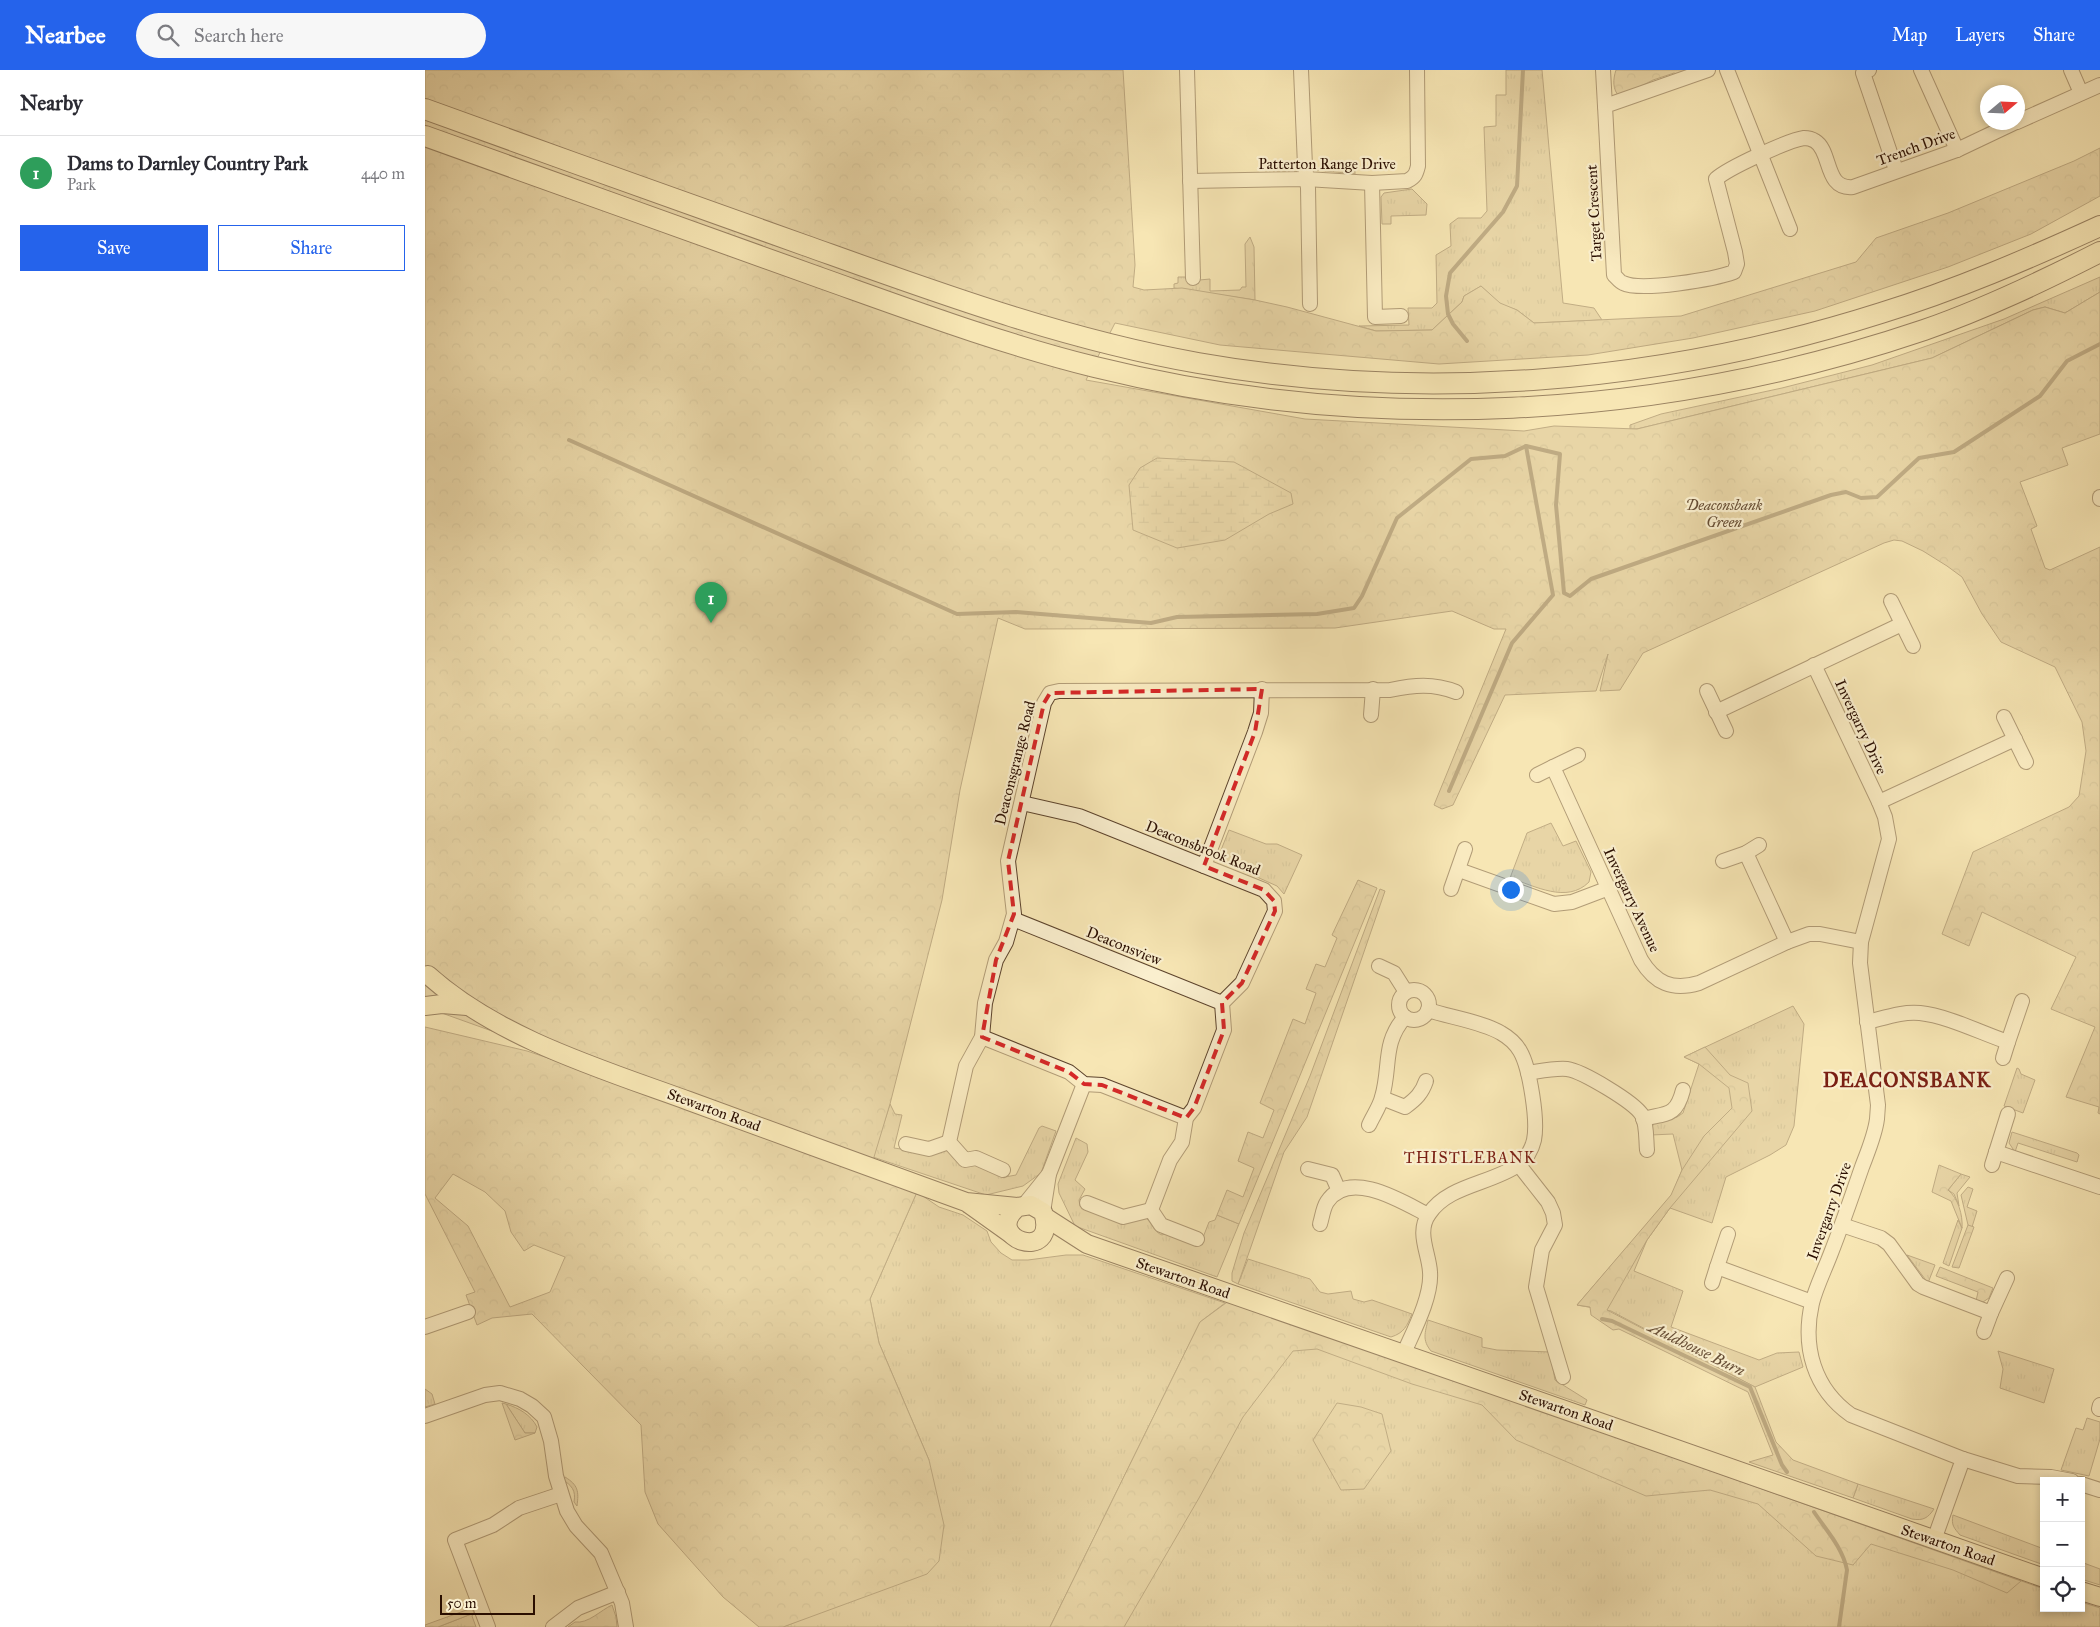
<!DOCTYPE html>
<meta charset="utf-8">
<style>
body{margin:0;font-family:"IM FELL Great Primer",serif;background:#f7f7f7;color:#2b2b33}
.controls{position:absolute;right:15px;bottom:15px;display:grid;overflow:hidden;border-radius:0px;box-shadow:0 2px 8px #0003}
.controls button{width:45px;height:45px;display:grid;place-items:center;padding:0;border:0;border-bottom:1px solid #e1e1e2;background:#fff;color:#2b2b33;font:25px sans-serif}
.compass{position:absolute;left:1555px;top:15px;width:45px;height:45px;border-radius:50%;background:#fff;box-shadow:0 2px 8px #0003;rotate:71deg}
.scale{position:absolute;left:15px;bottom:12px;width:95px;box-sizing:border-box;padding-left:5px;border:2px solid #2a0e00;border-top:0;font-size:14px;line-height:18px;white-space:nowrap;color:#2a0e00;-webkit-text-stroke:4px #faefce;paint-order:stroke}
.you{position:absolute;left:1085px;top:819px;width:18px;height:18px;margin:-12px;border:4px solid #fff;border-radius:50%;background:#1a73e8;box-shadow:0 0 0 8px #1a73e833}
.badge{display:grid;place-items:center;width:32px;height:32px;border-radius:50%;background:#2563eb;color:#fff;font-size:16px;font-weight:700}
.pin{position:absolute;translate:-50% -41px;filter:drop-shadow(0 1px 2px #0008)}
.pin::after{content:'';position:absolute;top:26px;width:18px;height:15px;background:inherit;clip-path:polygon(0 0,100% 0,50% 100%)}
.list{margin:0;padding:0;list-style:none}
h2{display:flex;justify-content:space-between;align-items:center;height:65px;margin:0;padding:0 20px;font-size:21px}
h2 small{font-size:16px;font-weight:400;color:#7c7c81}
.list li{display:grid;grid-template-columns:32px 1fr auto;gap:15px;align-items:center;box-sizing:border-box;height:75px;padding:0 20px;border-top:1px solid #e1e1e2}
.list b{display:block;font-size:19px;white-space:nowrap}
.list p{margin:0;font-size:16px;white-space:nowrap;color:#7c7c81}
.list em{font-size:16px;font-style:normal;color:#7c7c81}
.actions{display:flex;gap:10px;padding:15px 20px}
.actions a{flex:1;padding:11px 0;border:1px solid #2563eb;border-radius:0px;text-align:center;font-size:18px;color:#2563eb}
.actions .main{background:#2563eb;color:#fff}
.icon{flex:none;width:28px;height:28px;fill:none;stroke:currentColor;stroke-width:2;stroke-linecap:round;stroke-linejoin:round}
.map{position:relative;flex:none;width:1675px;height:1557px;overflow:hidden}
header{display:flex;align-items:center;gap:30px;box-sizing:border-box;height:70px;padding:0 25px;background:#2563eb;color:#fff}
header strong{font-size:24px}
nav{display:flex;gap:28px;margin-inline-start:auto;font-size:18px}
.search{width:350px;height:45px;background:#f7f7f7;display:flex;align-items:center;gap:12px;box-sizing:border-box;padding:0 18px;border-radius:28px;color:#7c7c81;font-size:19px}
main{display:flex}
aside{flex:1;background:#fff}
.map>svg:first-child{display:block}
.grass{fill:url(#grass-tufts);stroke:#7f684a}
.forest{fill:url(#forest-crowns);stroke:#7f684a;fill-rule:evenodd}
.wetland{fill:url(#wetland-marsh);stroke:#7f684a}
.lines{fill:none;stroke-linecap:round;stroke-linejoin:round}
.stream{stroke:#7b6447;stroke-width:4}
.minor-casing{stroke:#5d442d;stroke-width:16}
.major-casing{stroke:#2a0e00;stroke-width:20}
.highway-casing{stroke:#2a0e00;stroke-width:22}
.minor{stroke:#faefce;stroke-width:14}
.major{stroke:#f7e6b4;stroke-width:18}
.highway{stroke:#f7e6b4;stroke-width:20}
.marked{fill:none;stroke:#d62828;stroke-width:4;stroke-dasharray:10 6;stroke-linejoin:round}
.labels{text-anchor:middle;stroke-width:4.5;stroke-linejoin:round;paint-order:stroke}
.street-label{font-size:15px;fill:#2a0e00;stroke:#faefce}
.park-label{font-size:15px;font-style:italic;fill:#664d34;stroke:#faefce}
.neighbourhood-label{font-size:16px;letter-spacing:1px;fill:#7a1f14;stroke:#faefce}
.water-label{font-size:16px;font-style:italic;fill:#674e36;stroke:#faefce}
.district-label{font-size:20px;font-weight:bold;letter-spacing:1px;fill:#7a1f14;stroke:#faefce}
</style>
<header>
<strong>Nearbee</strong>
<div class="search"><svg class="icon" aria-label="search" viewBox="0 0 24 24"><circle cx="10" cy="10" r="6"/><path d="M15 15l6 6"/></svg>Search here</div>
<nav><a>Map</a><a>Layers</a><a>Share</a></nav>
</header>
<main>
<aside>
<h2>Nearby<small></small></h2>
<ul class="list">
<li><span class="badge" style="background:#2e9e5b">1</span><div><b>Dams to Darnley Country Park</b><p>Park</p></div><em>440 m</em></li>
</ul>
<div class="actions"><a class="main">Save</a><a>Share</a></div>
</aside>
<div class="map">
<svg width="1675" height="1557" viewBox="0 0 1675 1557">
<defs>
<pattern id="grass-tufts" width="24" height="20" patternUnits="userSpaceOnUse" patternTransform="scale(1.25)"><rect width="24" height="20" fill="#d4c195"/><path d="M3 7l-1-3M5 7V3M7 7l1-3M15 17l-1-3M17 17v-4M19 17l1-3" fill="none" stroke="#b6a57f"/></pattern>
<pattern id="forest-crowns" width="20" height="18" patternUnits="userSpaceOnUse" patternTransform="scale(1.25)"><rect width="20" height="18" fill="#d4c195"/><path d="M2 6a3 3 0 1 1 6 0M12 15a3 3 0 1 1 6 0" fill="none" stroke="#b6a57f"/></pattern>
<pattern id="wetland-marsh" width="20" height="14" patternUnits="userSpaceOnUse" patternTransform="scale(1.25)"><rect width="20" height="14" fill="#d4c195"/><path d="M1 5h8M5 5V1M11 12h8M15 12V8" fill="none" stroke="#b6a57f"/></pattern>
</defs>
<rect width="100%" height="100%" fill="#f7e6b4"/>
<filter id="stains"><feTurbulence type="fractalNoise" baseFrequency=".004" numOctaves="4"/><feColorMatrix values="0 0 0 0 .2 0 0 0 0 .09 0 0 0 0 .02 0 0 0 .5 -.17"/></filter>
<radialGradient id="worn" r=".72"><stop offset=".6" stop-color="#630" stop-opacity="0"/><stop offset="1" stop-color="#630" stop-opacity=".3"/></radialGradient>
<!-- grass -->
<g class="grass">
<path d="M1081,0H1117L1138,233L1169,238L1177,250L1109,253L1092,240L1075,234L1056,216L1039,226L1037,232L1007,260L951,261L934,256L984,255L983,238H1007L1012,233L1011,185L1026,176L1025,154L1033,148H1056L1062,141L1059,57L1071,56V25H1081Z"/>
<path d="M987,119L1002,134L1001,145L966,146V154H957L956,127L959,123Z"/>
<path d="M825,167L829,177L830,230L749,218V214L753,213V207H761L764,211L785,209V221L815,220L817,217H821L820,174Z"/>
<path d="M1675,207V222L1640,243L1620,237L1608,240L1507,288L1212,359H1205V355L1236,344L1357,318L1447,295L1579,249Z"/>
<path d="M1126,753L1138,776L1151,771L1166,802L1164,812C1142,834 1110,816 1085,808L1102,763Z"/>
<path d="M804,760L841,774H852L877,785L859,824L852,816L794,790V785Z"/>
<path d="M1368,936L1379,954L1369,1056L1361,1075L1345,1085L1301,1107L1287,1153L1245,1138L1222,1170L1209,1201L1258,1221L1246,1257L1334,1290L1352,1283L1374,1282L1378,1297L1330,1317L1186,1241L1152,1235L1247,1125L1257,1100L1248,1064L1226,1065L1225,1061L1229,1053L1252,1047L1258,1043L1274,994L1259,987Z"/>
<path d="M1592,998L1594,999L1596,1004L1610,1010L1598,1043L1579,1036Z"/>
<path d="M465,1034L470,1044L477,1045L469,1078L503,1083L522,1079L552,1092L580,1107L591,1105L614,1058L617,1056L631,1061L616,1103L598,1116L561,1125L448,1087Z"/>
<path d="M1587,1062L1652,1083L1654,1085L1652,1092L1593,1073L1590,1082L1584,1073Z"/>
<path d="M651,1068L662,1074L663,1082L650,1110L660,1119L654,1130L655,1136L695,1152L721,1148C727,1153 729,1162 737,1165L744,1162L764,1169L767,1175H772L777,1170L784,1152L790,1150L792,1145L814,1154L792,1207L650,1156L634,1123L633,1114Z"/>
<path d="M1536,1104L1545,1107L1532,1123L1534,1136L1529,1124L1523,1120Z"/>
<path d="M1543,1117L1548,1119L1542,1137L1552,1141L1547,1157L1543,1155L1536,1125Z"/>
<path d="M492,1122L514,1137L538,1145L562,1161L566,1172L576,1183L587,1190H603L641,1185H658L800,1233L775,1252L625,1557H358L387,1545L504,1390L454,1273L445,1229Z"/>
<path d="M1533,1150L1537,1158L1524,1196L1518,1193Z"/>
<path d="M1482,1185L1510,1195L1503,1213Z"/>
<path d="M823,1189L885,1209L895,1222L903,1224L926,1221L928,1229L939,1232L947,1230L987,1244C982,1256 979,1263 966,1267L813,1214Z"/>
<path d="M838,1242L1619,1519V1538H1656V1532L1675,1538V1557H654Z"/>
<path d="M1003,1250L1057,1268V1277L1072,1280L1125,1282L1130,1310L1162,1330L1160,1335L1006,1281C997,1270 1000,1263 1003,1250Z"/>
<path d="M1573,1281L1629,1299L1619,1333L1575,1318L1578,1299Z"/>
<path d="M0,1319L7,1324L10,1334L0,1337Z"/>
<path d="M81,1334C94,1338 106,1345 112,1357L110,1363H100Z"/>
<path d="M1662,1348L1675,1352V1369L1664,1406L1636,1400L1651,1358L1658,1360Z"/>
<path d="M140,1407C153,1415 154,1421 152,1436L149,1432C151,1420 147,1416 137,1409Z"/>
<path d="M1433,1414L1509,1439C1503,1448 1498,1451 1487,1449L1428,1428Z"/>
<path d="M1528,1445L1619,1479V1495L1535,1465C1529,1458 1526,1455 1528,1445Z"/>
<path d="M1656,1492L1675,1499V1515L1656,1509Z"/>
<path d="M49,1543L47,1546L51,1557H13Z"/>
</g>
<!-- forest -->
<g class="forest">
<path d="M0,0H698L710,195L708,217L719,220L757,218L830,230L862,237L951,261L1007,260L1037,232L1039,226L1056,216L1075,233L1092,240L1109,253L1256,246L1431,192L1451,168L1523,143L1649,91L1675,78V126L1606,164L1523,197L1390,241L1268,268L1163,285L1014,294L795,275L690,253L661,310L880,349L1099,361L1129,356L1212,359L1507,288L1608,240L1620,237L1640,243L1675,222V364L1637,378L1643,395L1595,412L1612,456L1606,459L1620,498L1625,500L1675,477V1044L1673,1043L1674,1037L1641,1027L1670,957L1626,939L1651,887L1557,842L1544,876L1517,864L1548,782L1644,737L1654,726L1661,681L1657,652L1630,597L1576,572L1557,544L1537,507L1522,496L1498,481L1477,471L1469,470L1459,473L1218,583L1195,620L1175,621L1183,584L1171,621L1080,625L1028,735L1017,739L1009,735L1081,559H1069L1027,541L910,558L600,559L573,548L535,720L517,830L465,1034L446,1097L0,937Z"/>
<path d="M1191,0H1271L1256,6L1249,3L1228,10L1195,27C1187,20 1188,9 1191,0Z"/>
<path d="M930,95V104L891,100L926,99Z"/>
<path d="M933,810L952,818L814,1154L792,1145L802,1120L818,1127L829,1098L813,1091L823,1062L838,1068L849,1040L835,1033L868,949L880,954L891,923L881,919L891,894L900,897L912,868L907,865Z"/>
<path d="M955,819L960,821L882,1047L859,1082L813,1214L807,1211V1203L819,1163L885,1006Z"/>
<path d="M0,957L102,981L204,1015L492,1122L445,1229L454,1273L504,1390L519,1455L514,1491L502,1504L358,1557H334L298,1527L233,1454L220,1422L216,1355L107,1244L67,1248L52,1255L41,1225L50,1222L0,1124ZM28,1104L60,1122L80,1141L86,1162L99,1181L109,1175L140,1187L125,1222L85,1237L43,1156L10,1128Z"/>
<path d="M1280,977L1305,1005L1323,1013L1327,1041L1245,1138L1222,1170L1182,1240L1330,1317L1351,1372L1368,1390L1433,1414L1428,1428L1324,1392L1348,1385L1323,1322L1194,1259L1188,1260L1166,1245L1165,1237L1152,1235L1246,1125L1257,1100L1279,1066L1307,1038L1304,1018L1274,994L1259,987Z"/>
<path d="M1514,1095L1536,1104L1523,1120C1533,1128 1538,1145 1537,1158L1526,1131L1507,1122Z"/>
<path d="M1543,1155L1549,1157L1534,1198L1527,1197Z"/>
<path d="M1515,1197L1568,1218L1564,1228L1558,1232L1551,1231L1553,1222L1511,1206Z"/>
<path d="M805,1230L1596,1511L1582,1523L1528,1500L1446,1474L1428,1495L1391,1486L1333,1434L1285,1420L1221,1426L1091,1370L1057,1335L987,1314L892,1279L868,1281L818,1347L774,1428L699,1557H625L775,1252Z"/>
<path d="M77,1333L81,1334L100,1363H110L90,1370Z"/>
<path d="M912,1333L936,1337L957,1344L966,1381L939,1419L916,1420L888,1370Z"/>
<path d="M187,1535L191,1547L192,1557H143L150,1552C163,1554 176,1540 187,1535Z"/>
<path d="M47,1538L49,1543L13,1557H0V1555Z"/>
</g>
<!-- wetland -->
<path class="wetland" d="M732,388L809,392L866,423L868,434L844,444L800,470L752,478L708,460L704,415L715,398Z"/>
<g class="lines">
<!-- stream -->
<g class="stream">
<path d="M1042,271L1028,254L1023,244L1021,226L1025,203L1078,142L1092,116L1098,0"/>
<path d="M144,370L532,544L591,542L726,553L752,547L892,544L929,538L937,526L972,448L1046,389L1080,386L1101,376L1135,384L1131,435L1139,523L1145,526L1166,509L1406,425L1421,422L1436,428L1452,427L1494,388L1529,382L1615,326L1642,291L1675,274"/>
<path d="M1024,721L1087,573L1128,525L1101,376"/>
<path d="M1177,1249L1187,1251L1325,1317L1357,1395L1362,1402"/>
<path d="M1389,1442C1401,1460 1418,1478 1422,1500L1414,1557"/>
</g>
<!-- minor casing -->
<g class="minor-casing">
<g id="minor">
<path d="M762,0L768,208"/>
<path d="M876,0L880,96L883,118L885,234"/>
<path d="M1178,0L1180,36"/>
<path d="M1283,0L1180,36L1189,205C1192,208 1195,212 1198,213C1216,222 1290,209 1309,202L1312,194L1310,182L1291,109C1303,98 1364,70 1379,68C1382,68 1387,69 1390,71C1407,81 1399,120 1428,117L1532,80L1591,52"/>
<path d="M1302,0L1365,159"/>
<path d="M1444,0L1438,3L1471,100"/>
<path d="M1496,0L1532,80"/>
<path d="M1646,0L1656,23"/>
<path d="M1592,52L1675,15"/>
<path d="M765,111L881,109L947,113L982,111C990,107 991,104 993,96L992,0"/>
<path d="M947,113L950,247L976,246"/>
<path d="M1675,427V429"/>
<path d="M1466,531L1488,576"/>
<path d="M1389,595L1454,732L1460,747L1464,769L1436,872L1435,893L1453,1035L1452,1049C1450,1065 1443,1081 1437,1097C1427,1126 1417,1155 1406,1183C1400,1199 1391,1217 1387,1233C1377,1277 1389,1319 1426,1345L1538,1389L1509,1470"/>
<path d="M1282,621L1301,661"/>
<path d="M1291,642L1477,554"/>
<path d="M946,645L948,619"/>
<path d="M1579,647L1601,692"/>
<path d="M1153,685L1128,697L1216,890C1230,913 1247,921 1274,913L1362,872L1384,864H1395L1436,872"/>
<path d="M1112,705L1128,697"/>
<path d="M1454,732L1590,669"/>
<path d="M597,733L654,746L839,820L849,831L850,841L817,913L797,933L799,960L769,1038L761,1048L757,1072L745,1090L726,1140L736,1155L772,1169"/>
<path d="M1321,783L1362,872"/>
<path d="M1298,791L1321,783L1334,775"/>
<path d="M779,796L830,662L836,643L837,619"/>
<path d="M1034,800L1129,834L1147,832L1184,818"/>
<path d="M1026,819L1040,779"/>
<path d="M588,849L797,933"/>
<path d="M954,896L969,903L981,922"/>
<circle cx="989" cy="935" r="15"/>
<path d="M1442,952C1459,948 1478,941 1495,943C1523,946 1556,963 1583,972L1597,931"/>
<path d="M557,967L644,1002L659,1014L677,1015L761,1048"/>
<path d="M1578,988L1583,972"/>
<path d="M1103,1003C1116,1001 1129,998 1142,999C1157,1001 1209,1032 1217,1045C1222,1054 1221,1070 1222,1080"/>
<path d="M957,1028L980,1037C991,1029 997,1023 1001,1011"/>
<path d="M1218,1049C1242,1043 1251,1047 1258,1020"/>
<path d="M944,1055C948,1046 955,1036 957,1027C966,997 957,973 980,947"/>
<path d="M481,1074L504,1079L524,1072"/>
<path d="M1571,1082L1675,1117"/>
<path d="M1094,1095L1123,1132L1128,1143L1130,1155L1117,1180L1111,1217L1138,1307"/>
<path d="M1567,1095L1583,1044"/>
<path d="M883,1099L907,1105L914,1121"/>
<path d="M578,1100L551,1088L540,1090L524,1072L541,996L557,967L560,933L571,890L581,872L589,844L583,791L619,633L625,623L634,621L965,620C989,615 1008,613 1031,622"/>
<path d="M662,1133L698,1147L726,1140"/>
<path d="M599,1135L624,1104"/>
<path d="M618,1142L624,1104L659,1014"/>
<path d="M895,1154C897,1148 898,1138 902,1132C924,1098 978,1132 1003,1145"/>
<path d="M1417,1155L1456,1168L1464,1174L1493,1214L1498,1217L1566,1243L1582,1208"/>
<path d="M1303,1164L1292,1197L1387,1232"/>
<path d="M1287,1213L1292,1197"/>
<path d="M0,1257L43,1242"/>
<path d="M1559,1262L1566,1243"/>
<path d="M978,1285C988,1262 1007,1227 1005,1202C1004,1183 991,1162 1004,1144C1023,1115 1066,1114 1093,1095C1101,1090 1107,1079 1109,1070C1113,1051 1105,998 1095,981C1091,974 1083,967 1076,963C1058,952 1024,947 1003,940"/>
<path d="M1674,1339L1675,1335"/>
<path d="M0,1346L60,1325L75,1323L95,1329L107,1336L119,1347L126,1371L131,1406L142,1441L151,1456L176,1483L197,1533L201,1557"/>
<path d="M1538,1389L1593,1406L1626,1407L1647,1411"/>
<path d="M1656,1414L1675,1420"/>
<path d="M63,1557L30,1470L68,1455L94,1438L136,1424"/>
<path d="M128,1557L153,1538L193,1522"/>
</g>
</g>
<!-- major casing -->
<g class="major-casing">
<g id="major">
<path d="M3,905C73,968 176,999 264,1031C356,1065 449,1098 541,1132L593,1137L606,1135L618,1142C634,1195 555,1168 593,1137"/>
<path d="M0,936L17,934L42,936"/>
<path d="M544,1134L586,1164"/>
<path d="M620,1147L662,1174L1183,1355L1619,1508"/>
<path d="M1656,1521L1675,1527"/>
</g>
</g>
<!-- highway casing -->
<g class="highway-casing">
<g id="highway">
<path d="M0,39C126,85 253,130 379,175C508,221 637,269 773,293C1000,333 1236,313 1456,243C1531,220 1603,189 1675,156"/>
<path d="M0,66C132,113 264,161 396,208C486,240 577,274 670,297C944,365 1233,350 1499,260C1560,239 1618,211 1675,182"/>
</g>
</g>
<!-- minor -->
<use href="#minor" class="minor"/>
<!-- major -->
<use href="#major" class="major"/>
<!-- highway -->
<use href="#highway" class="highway"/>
</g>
<!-- marked area -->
<path d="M0 0H1675V1557H0ZM837,619L830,662L779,796L839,820L849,831L850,841L817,913L797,933L799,960L769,1038L761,1048L677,1015L659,1014L644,1002L557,967L571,890L589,844L583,791L619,633L625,623Z" fill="#f7e6b4" fill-opacity=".55" fill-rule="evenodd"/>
<path class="marked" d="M837,619L830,662L779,796L839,820L849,831L850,841L817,913L797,933L799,960L769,1038L761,1048L677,1015L659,1014L644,1002L557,967L571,890L589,844L583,791L619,633L625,623Z"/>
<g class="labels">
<!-- street labels -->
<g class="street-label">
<text transform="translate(1491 77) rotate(-20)" y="5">Trench Drive</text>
<text x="902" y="99">Patterton Range Drive</text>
<text transform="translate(1169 143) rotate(-93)" y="5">Target Crescent</text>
<text transform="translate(1436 657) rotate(65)" y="5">Invergarry Drive</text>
<text transform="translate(590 693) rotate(-76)" y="5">Deaconsgrange Road</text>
<text transform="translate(778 778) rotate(22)" y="5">Deaconsbrook Road</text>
<text transform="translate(1207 830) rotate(65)" y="5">Invergarry Avenue</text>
<text transform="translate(699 876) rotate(22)" y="5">Deaconsview</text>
<text transform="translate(289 1040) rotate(20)" y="5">Stewarton Road</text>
<text transform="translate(1404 1141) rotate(-70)" y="5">Invergarry Drive</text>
<text transform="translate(758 1208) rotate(19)" y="5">Stewarton Road</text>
<text transform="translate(1141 1340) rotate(19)" y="5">Stewarton Road</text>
<text transform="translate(1523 1475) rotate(19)" y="5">Stewarton Road</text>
</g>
<!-- park labels -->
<g class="park-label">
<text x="1299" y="440">Deaconsbank<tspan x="1299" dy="17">Green</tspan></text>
</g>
<!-- neighbourhood labels -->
<g class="neighbourhood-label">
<text x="1045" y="1093">THISTLEBANK</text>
</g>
<!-- water labels -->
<g class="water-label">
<text transform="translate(1272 1278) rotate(26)" y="6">Auldhouse Burn</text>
</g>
<!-- district labels -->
<g class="district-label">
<text x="1482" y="1017">DEACONSBANK</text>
</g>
</g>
<rect width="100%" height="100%" filter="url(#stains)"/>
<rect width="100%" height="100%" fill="url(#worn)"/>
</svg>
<div class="controls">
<button>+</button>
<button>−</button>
<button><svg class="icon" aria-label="locate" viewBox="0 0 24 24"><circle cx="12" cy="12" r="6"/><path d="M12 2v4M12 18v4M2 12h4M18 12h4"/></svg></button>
</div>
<svg class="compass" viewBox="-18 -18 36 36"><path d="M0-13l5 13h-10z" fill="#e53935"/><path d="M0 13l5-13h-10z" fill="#7c7c81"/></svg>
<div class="scale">50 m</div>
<div class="you"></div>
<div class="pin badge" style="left:286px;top:553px;background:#2e9e5b">1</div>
</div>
</main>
